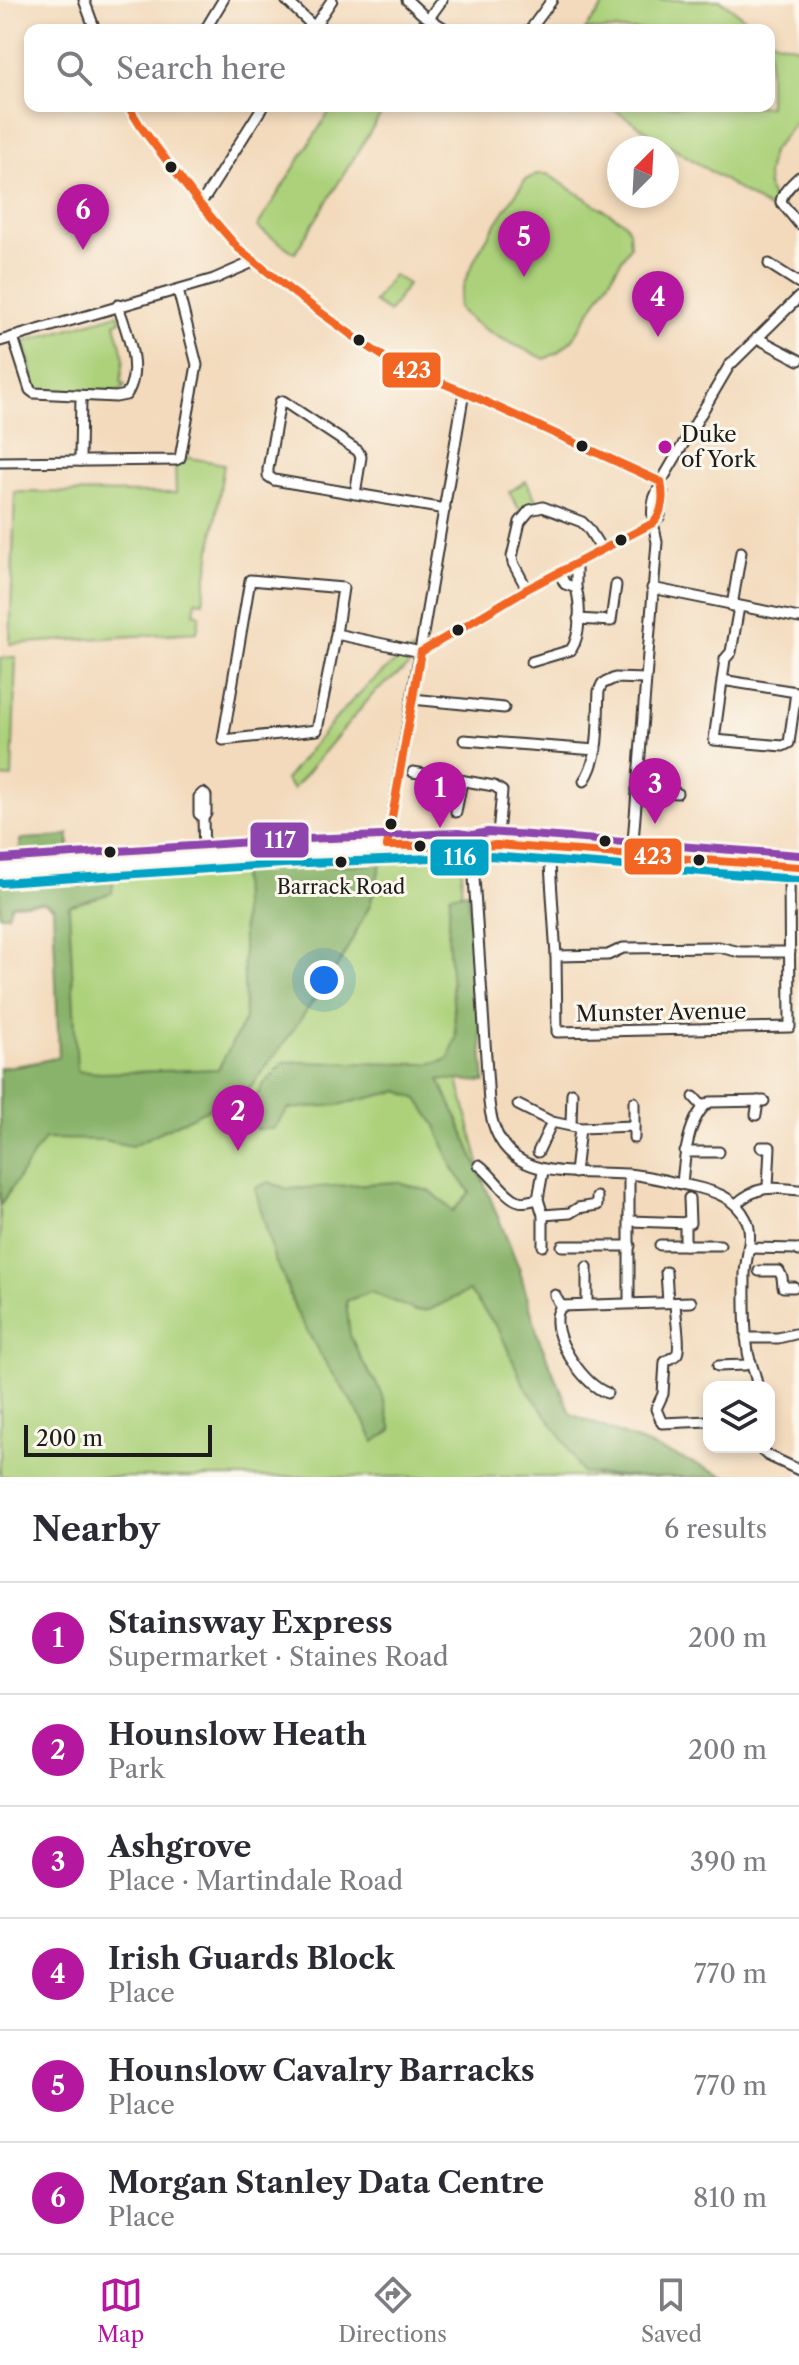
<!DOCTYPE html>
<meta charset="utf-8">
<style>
body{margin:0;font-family:"Libre Caslon Text",serif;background:#f7f7f7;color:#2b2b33}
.controls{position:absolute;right:24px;bottom:24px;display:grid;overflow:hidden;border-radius:16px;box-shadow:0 4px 12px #0003}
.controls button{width:72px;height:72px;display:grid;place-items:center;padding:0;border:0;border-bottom:2px solid #e1e1e2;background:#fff;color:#2b2b33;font:40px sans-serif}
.compass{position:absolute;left:607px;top:136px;width:72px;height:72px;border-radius:50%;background:#fff;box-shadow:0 4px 12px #0003;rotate:24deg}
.scale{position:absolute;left:24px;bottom:20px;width:188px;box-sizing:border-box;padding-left:8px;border:4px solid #1c1c1c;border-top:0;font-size:22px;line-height:28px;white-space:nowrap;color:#1c1c1c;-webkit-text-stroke:6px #fbf7ec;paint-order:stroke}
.you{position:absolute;left:324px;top:980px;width:28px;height:28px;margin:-20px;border:6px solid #fff;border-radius:50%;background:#1a73e8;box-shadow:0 0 0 12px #1a73e833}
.badge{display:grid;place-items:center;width:52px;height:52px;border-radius:50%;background:#b5179e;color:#fff;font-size:26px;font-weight:700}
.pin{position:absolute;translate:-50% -66px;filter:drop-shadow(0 2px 4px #0008)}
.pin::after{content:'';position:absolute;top:42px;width:28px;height:24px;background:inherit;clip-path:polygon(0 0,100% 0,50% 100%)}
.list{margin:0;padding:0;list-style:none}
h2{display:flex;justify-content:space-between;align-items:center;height:104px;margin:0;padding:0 32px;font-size:34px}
h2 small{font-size:26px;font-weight:400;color:#7c7c81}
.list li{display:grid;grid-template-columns:52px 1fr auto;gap:24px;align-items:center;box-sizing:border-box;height:112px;padding:0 32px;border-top:2px solid #e1e1e2}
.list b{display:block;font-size:30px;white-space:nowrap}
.list p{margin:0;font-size:26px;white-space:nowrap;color:#7c7c81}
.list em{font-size:26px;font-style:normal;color:#7c7c81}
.icon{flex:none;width:44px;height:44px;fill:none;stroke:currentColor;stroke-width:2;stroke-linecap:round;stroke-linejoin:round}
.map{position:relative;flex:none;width:799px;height:1477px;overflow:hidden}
.search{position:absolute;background:#fff;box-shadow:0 4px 12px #0003;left:24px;right:24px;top:24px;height:88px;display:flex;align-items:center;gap:20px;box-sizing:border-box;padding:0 28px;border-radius:16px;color:#7c7c81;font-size:30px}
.sheet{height:776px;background:#fff}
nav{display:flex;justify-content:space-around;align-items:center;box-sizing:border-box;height:112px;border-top:2px solid #e1e1e2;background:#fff;font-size:22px;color:#7c7c81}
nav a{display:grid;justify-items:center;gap:4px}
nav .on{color:#b5179e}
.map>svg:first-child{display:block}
.green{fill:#acd17a;stroke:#64764b;stroke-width:2}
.forest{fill:#89b36a;stroke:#526843;stroke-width:2}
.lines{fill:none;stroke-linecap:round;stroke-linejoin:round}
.minor-casing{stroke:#3c3834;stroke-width:13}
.major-casing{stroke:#3c3834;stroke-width:16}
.minor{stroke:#fff;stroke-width:9}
.major{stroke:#fff;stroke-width:12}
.bus-1-casing{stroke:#fbf7ec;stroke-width:14}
.bus-2-casing{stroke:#fbf7ec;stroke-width:14}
.bus-3-casing{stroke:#fbf7ec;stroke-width:14}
.bus-1{stroke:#f26522;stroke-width:8}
.bus-2{stroke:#01a2c5;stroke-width:8}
.bus-3{stroke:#8e44ad;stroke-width:8}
.bus-dot{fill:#1c1c1c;stroke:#fbf7ec;stroke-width:3}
.poi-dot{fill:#b5179e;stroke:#fbf7ec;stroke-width:3}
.labels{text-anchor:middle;stroke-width:6;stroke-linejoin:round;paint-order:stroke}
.bus-label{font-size:20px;fill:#1c1c1c;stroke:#fbf7ec}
.poi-label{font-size:22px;fill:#1c1c1c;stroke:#fbf7ec;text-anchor:start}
.street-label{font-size:22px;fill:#1c1c1c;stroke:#fbf7ec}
.line-badge{stroke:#fbf7ec;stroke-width:3}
.badge-label{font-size:22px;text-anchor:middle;font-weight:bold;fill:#fff}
</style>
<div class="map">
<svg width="799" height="1477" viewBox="0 0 799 1477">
<rect width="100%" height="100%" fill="#fbf7ec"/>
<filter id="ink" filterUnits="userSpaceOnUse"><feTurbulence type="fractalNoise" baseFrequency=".0125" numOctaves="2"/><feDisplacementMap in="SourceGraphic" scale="16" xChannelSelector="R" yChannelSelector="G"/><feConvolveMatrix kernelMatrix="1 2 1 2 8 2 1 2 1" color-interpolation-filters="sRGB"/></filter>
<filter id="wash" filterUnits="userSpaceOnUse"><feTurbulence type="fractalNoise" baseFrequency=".006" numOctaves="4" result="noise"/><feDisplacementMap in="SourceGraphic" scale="32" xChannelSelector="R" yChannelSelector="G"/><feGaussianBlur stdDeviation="1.8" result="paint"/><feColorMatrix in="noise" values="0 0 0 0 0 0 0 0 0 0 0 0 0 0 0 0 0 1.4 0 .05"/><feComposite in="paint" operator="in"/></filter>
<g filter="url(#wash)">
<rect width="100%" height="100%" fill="#f3dabc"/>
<!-- green -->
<g class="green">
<path d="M608,0H720L761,30H585Z"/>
<path d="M769,37L776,42L799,47V118L772,151L767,175L768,188L771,196L776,202L774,212L608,106H769Z"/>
<path d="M333,106H386L295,253L257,227Z"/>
<path d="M537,174H547L625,223L629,230L630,246L573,339L560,351L545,359C516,345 480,332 458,308C464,263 501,218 525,180Z"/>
<path d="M393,275L408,284L389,312L374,302Z"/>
<path d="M118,314L121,320L115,323L124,358L121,382L125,384L121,391L38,390L35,387L26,348L20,349V343Z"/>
<path d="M184,457L224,464L203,602L196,601L194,613L200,615L197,632L10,644L15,492L176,493L175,464Z"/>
<path d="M526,481L538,504L528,506L521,512L509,492Z"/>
<path d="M416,648V660L373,694L293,789L285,780C325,731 361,682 416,648Z"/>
<path d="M16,657L12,778L0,777V658Z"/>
<path d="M462,852L457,1076L495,1226L539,1350L569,1417L710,1477H0V1068C26,1065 51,1057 76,1059L67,873L241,862Z"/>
</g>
<!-- forest -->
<g class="forest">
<path d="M69,834V854L20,858V840L23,839L58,837Z"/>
<path d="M381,864L370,905L341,961L287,1039L249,1089L132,1146L103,1140L44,1139L0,1206V1068L22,1066L59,1057L53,907L43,902L12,904L8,915H0V879L114,869L112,893L69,906L77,1071L101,1073L218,1069L245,1019L241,868Z"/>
<path d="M468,892L485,1082L439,1079L456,1115L519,1268L539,1339L571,1414L728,1477H636L582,1473L559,1433L524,1385L499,1330L469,1291L429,1310L416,1311L371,1292L346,1301L350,1335L361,1359L382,1393L392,1430L374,1442L365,1422L320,1354L296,1311L282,1273L275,1261L255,1188L269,1182L287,1189L397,1182L432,1192L453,1211L470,1192L454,1170L436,1126L418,1099L399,1091L338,1105L289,1109L273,1129H255V1099L262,1086L284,1062L421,1064L441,1062L449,1058L456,1037L448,938L450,895Z"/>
</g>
</g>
<g filter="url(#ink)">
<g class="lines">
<!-- minor casing -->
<g class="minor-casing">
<g id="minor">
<path d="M84,0L95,30"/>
<path d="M286,0L314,27"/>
<path d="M407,0L422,14L447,30"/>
<path d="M429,18L442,0"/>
<path d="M205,30L223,0"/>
<path d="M312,30L332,0"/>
<path d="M530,30L552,0"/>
<path d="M128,106L141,127L199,203L238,248L294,293L364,344L392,362L464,392L661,482"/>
<path d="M799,177C792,184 782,192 781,202L799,224"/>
<path d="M199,203L206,196L263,106"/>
<path d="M769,264L799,283"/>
<path d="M13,337L30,390L34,393L116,397L126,395C144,369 126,332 118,305"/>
<path d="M757,338L799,360"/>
<path d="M0,341L214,279L253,262"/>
<path d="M80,461L81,396"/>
<path d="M0,462L176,460L180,458L197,365L178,290"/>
<path d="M355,494L361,457L358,451L283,401L280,402L268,469V476L274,480C331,490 388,499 445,509"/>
<path d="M576,588V563"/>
<path d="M652,588L799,618"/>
<path d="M527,589L513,563L512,557L520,522L530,510L543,507L582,522L588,528L602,550"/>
<path d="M732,606L741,552"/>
<path d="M578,619L611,621L616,585"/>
<path d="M336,634L343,588L250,580L223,740L317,730L336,634L421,652"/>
<path d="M421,652L527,589L653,523L660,516L663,492L661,482L729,366L799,297"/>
<path d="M531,662L571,650C581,635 581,605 576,588L565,584L559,572"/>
<path d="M722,680L796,692L789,743L783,746L714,740L725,659L731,652L739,607"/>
<path d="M412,699L504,708"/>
<path d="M464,740L596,750"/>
<path d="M413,772L494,786L502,791L497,845"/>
<path d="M584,781C601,756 597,721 599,691L602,684L615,678L645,679"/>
<path d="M637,789L677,793"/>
<path d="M203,793L206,796V814L203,817L199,814V797Z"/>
<path d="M456,812L462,781"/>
<path d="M203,817L204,857"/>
<path d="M387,846L464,392"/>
<path d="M472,847L489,1102C497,1184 565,1170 626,1174C647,1175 670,1182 691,1186C714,1191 735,1197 746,1219C754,1234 746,1257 745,1273C745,1299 744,1326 748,1352C750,1365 757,1374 757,1387"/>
<path d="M549,849L556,956L557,1032L790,1027L789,866"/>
<path d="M632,854L657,542C653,524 648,503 660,487"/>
<path d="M556,956L608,955L623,948L719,947L740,952H790"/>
<path d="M694,1097L703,1107"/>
<path d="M634,1102V1138"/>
<path d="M518,1105L552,1122L580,1128L575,1173"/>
<path d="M756,1115L758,1101"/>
<path d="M571,1124L572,1093"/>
<path d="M580,1128L634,1126"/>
<path d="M761,1147H770L768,1187"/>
<path d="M538,1152L552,1122"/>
<path d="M685,1152H719"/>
<path d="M479,1165C491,1173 506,1198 519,1201C524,1203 532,1200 538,1199"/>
<path d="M682,1184C684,1160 688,1115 710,1102L764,1101"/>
<path d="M736,1204C757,1185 772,1187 799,1190"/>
<path d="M543,1215L570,1213L578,1208L597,1205V1197"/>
<path d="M630,1221L690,1223L689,1198"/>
<path d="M660,1245H720"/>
<path d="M685,1245V1222"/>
<path d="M543,1246V1215L538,1199L543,1171"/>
<path d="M562,1246H630"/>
<path d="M748,1248L796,1249L799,1251"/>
<path d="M587,1267V1304"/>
<path d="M759,1271H779L782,1277L783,1287H794"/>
<path d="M666,1272L668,1302"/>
<path d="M555,1295L561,1306L691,1302"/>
<path d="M629,1302V1174"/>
<path d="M675,1303C675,1312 681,1348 677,1354C674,1357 669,1359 665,1362L663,1394L656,1409L662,1423L709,1421"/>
<path d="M561,1306C560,1308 557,1315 557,1317C555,1343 584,1384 607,1393"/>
<path d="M746,1338H778L799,1333"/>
<path d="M718,1366L745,1365L751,1362"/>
<path d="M758,1447L767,1455L799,1470"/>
</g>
</g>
<!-- major casing -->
<g class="major-casing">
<path id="major" d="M0,871L281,852L458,845L472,847L489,844L721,860L799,867"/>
</g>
<!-- minor -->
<use href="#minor" class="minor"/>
<!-- major -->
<use href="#major" class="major"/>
<!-- bus-1 casing -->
<g class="bus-1-casing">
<g id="bus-1">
<path d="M128,106L141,127L199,203L238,248L294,293L364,344L392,362L464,392L661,482"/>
<path d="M421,652L527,589L653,523C663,513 664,496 661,482"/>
<path d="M387,846C424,845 461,848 497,845L799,867"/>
<path d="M387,846L421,652"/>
</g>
</g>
<!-- bus-2 casing -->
<g class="bus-2-casing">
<path id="bus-2" d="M1,883L282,864L457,857L473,859L490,856L798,879"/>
</g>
<!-- bus-3 casing -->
<g class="bus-3-casing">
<path id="bus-3" d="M0,859L280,840L458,833L472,835L488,832L799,855"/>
</g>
<!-- bus-1 -->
<use href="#bus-1" class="bus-1"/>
<!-- bus-2 -->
<use href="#bus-2" class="bus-2"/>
<!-- bus-3 -->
<use href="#bus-3" class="bus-3"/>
</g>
</g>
<!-- markers -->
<g class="bus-dot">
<circle cx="171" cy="167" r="7"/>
<circle cx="359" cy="340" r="7"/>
<circle cx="582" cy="446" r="7"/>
<circle cx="621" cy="540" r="7"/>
<circle cx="458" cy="630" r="7"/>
<circle cx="391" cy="824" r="7"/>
<circle cx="605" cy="841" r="7"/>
<circle cx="420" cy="846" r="7"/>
<circle cx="110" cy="852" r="7"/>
<circle cx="699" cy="860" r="7"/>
<circle cx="341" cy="862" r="7"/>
</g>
<circle class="poi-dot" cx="665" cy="447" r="8"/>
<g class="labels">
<!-- bus labels -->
<g class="bus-label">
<text x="341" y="894">Barrack Road</text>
</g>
<!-- poi labels -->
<g class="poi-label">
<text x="681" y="442">Duke<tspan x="681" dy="25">of York</tspan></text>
</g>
<!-- street labels -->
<g class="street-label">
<text transform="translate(661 1012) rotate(-1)" y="8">Munster Avenue</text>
</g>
</g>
<g class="line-badge">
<rect x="381" y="351" width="61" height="38" rx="8" fill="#f26522"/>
<rect x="249" y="821" width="61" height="38" rx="8" fill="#8e44ad"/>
<rect x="623" y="837" width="60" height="39" rx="8" fill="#f26522"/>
<rect x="429" y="838" width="61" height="39" rx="8" fill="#01a2c5"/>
</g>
<g class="badge-label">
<text x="412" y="378">423</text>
<text x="280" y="848">117</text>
<text x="653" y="864">423</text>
<text x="460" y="865">116</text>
</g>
</svg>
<div class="controls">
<button><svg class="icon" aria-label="layers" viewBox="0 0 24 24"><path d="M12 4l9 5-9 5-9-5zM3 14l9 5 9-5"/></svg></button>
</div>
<svg class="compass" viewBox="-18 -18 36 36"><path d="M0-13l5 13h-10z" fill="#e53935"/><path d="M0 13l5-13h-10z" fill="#7c7c81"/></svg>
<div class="scale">200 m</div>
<div class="you"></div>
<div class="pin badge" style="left:440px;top:828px">1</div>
<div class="pin badge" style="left:238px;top:1151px">2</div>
<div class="pin badge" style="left:655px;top:824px">3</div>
<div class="pin badge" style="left:658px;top:337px">4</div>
<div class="pin badge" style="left:524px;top:277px">5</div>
<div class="pin badge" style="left:83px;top:250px">6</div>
<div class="search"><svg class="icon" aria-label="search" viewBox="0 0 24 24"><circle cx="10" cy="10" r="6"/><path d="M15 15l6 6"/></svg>Search here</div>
</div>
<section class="sheet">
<h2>Nearby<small>6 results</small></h2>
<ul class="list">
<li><span class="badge">1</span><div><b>Stainsway Express</b><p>Supermarket · Staines Road</p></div><em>200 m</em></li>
<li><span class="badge">2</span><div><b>Hounslow Heath</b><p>Park</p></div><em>200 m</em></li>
<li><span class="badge">3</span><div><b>Ashgrove</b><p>Place · Martindale Road</p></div><em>390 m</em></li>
<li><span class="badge">4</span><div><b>Irish Guards Block</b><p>Place</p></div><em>770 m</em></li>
<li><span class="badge">5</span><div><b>Hounslow Cavalry Barracks</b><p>Place</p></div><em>770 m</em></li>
<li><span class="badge">6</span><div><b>Morgan Stanley Data Centre</b><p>Place</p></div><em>810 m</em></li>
</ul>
</section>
<nav>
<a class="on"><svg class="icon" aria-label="map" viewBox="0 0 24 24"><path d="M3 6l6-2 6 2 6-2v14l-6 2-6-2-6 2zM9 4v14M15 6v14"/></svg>Map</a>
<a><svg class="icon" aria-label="directions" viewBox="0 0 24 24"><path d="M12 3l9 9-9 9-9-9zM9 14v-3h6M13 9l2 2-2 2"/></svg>Directions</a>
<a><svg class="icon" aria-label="saved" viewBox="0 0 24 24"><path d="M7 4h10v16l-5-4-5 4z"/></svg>Saved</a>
</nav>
